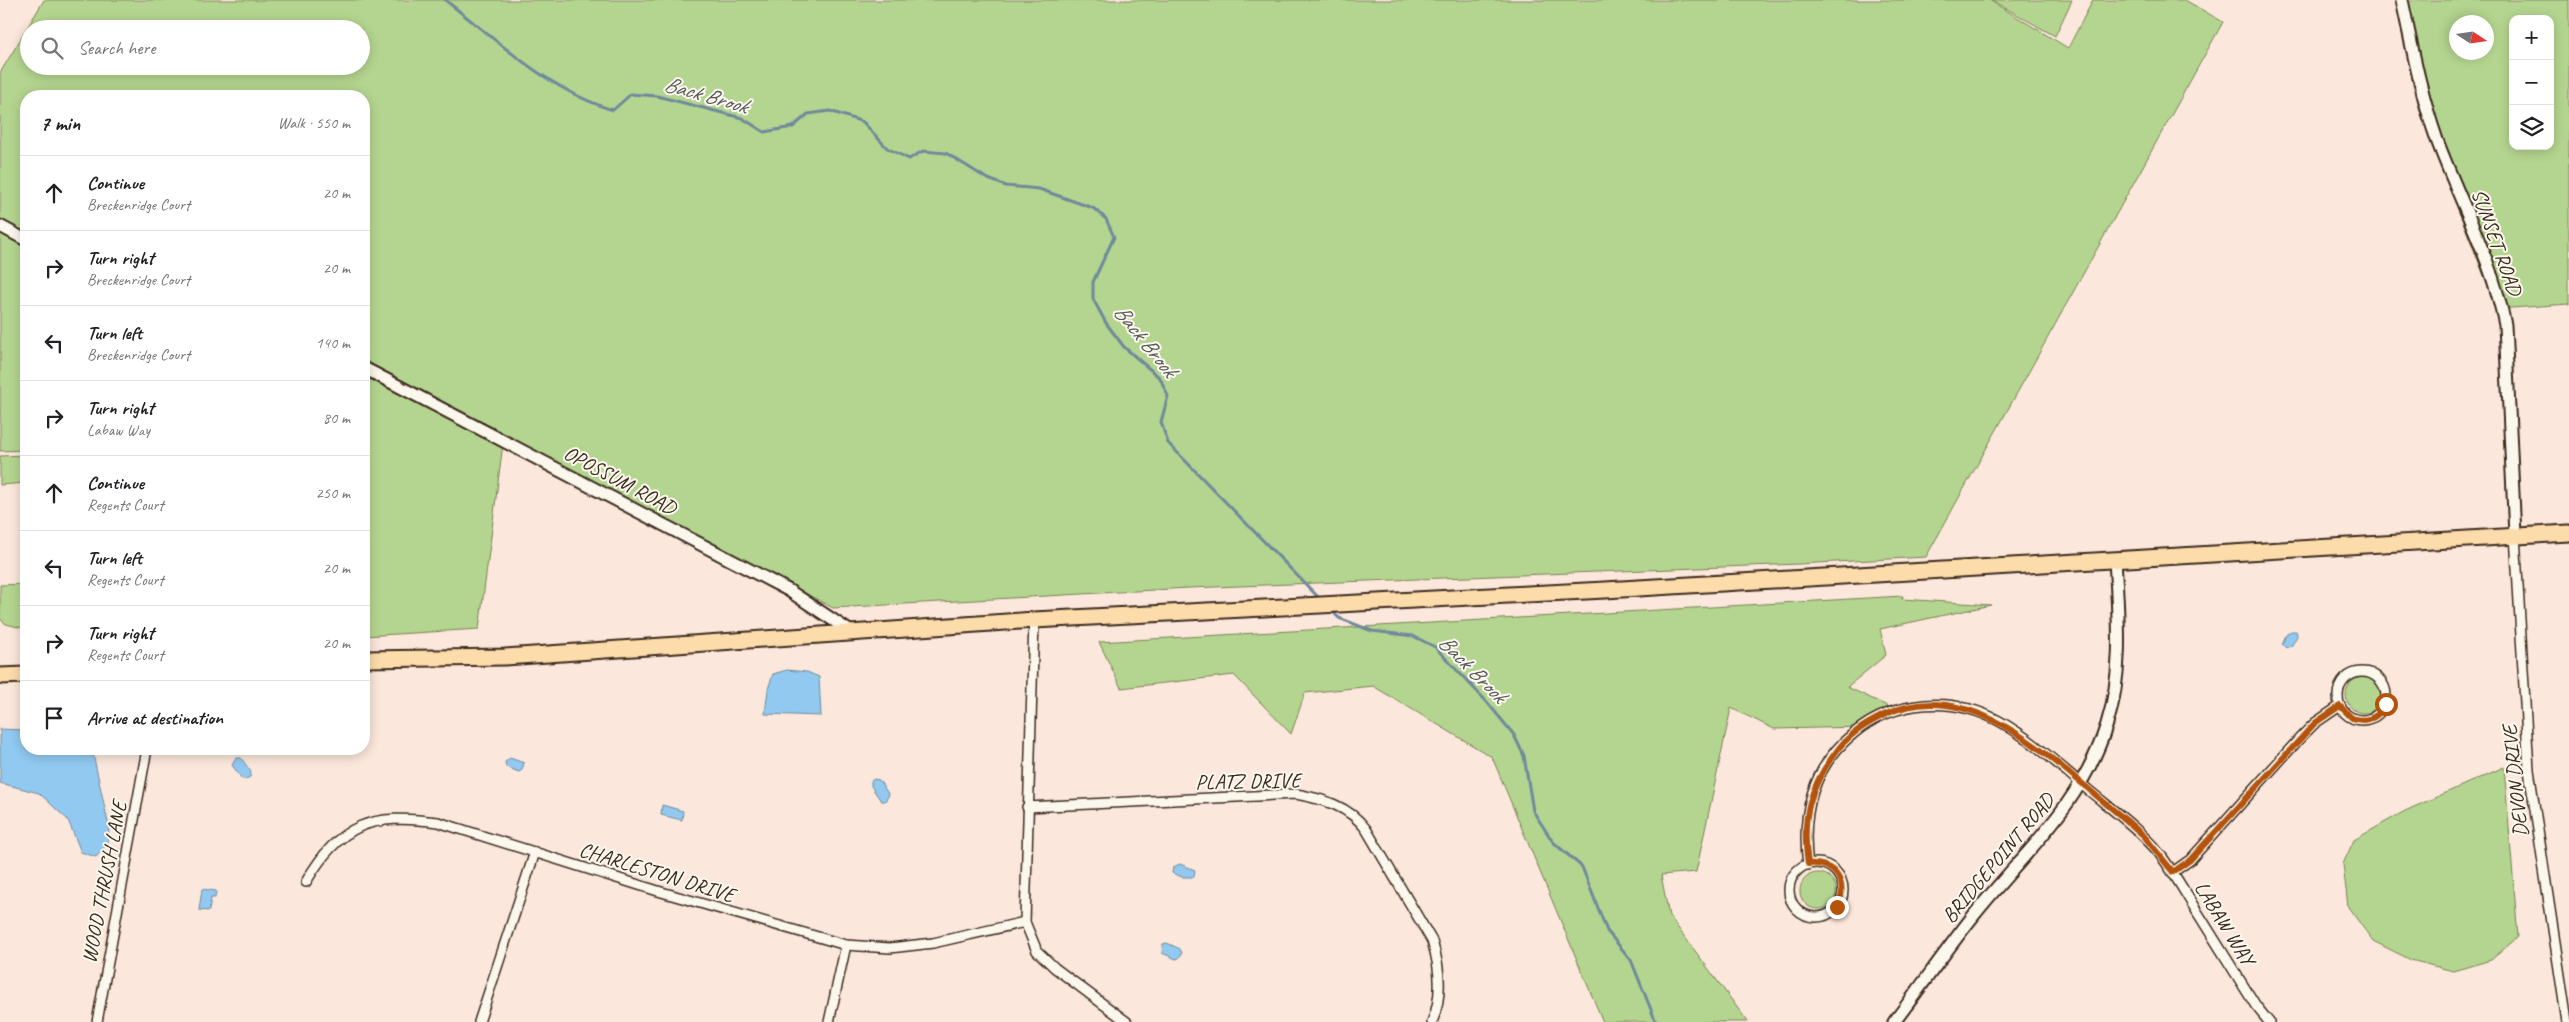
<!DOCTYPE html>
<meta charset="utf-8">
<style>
body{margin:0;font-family:Caveat,sans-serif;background:#f2f2f2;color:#202124}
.controls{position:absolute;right:15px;top:15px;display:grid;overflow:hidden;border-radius:10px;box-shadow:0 2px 12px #0003}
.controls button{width:45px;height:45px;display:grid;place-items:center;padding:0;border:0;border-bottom:1px solid #e0e0e0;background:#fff;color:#202124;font:25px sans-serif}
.compass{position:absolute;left:2449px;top:15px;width:45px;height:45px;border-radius:50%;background:#fff;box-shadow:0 2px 12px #0003;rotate:102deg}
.stop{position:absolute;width:15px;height:15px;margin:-11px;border:4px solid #b45309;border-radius:50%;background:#fff}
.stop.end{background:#b45309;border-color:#fff;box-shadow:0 1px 5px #0008}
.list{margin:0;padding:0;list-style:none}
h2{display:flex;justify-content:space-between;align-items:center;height:65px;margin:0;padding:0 20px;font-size:21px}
h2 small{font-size:16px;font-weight:400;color:#757577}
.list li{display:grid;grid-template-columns:32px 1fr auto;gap:15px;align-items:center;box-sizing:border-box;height:75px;padding:0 20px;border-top:1px solid #e0e0e0}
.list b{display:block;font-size:19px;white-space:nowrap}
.list p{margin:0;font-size:16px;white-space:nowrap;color:#757577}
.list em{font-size:16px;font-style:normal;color:#757577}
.icon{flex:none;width:28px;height:28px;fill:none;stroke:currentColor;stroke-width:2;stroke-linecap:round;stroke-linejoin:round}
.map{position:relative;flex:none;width:2569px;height:1022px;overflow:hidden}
.search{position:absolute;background:#fff;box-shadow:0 2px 12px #0003;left:20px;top:20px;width:350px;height:55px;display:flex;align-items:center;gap:12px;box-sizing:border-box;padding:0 18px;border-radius:28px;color:#757577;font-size:19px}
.panel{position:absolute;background:#fff;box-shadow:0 2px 12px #0003;left:20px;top:90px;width:350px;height:665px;border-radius:20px}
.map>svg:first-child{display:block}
.green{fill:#b4d58f;stroke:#788056;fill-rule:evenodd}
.water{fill:#91c9f0;stroke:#6f899c}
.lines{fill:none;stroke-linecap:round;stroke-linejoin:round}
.stream{stroke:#6f899c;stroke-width:3}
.minor-casing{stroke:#3b2a1e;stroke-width:12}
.tertiary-casing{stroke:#3b2a1e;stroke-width:15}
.trunk-casing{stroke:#3b2a1e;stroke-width:19}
.minor{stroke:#fbf7ec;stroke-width:9}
.tertiary{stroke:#fbf7ec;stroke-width:11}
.trunk{stroke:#fddcac;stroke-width:15}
.route{stroke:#b45309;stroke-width:6}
.labels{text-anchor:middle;stroke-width:4;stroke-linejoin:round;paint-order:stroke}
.street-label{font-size:21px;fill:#3b2a1e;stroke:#fbf7ec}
.water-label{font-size:22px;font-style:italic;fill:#555a5d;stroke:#fbf7ec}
</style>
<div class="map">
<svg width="2569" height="1022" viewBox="0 0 2569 1022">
<rect width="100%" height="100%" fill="#fbe7db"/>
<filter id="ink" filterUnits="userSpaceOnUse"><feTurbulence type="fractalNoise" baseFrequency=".02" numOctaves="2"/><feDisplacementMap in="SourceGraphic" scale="10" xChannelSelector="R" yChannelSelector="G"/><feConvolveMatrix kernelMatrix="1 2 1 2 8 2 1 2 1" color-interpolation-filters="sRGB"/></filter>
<g filter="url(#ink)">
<!-- green -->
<g class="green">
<path d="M44,0H1989L2068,48L2093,0H2185L2223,22L1926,557L1799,564L1189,588L833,608L661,516L504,436L479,629L364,636V96H26V450L0,451V73ZM29,29H361V66H29Z"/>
<path d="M1991,0H2072L2055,36Z"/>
<path d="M2397,0H2569V304L2497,309L2420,112ZM2513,19H2550V146H2513ZM2456,22H2486V52H2456Z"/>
<path d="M26,455V483L0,485V456Z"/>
<path d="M26,584V629L6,624L0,619V585Z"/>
<path d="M1903,596L1902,599L1991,605L1880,629L1886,655L1847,687L1898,711L1864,727L1774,729L1731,708L1696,872L1661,875L1669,916L1748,1022H1603L1492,757L1373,686L1305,693L1291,734L1234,675L1121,688L1099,642Z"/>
<circle cx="2364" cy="695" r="18"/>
<path d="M2504,767L2518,937L2491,960L2453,971L2411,960L2373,941L2348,907L2343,864L2354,840L2405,811Z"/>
<circle cx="1818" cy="891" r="18"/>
</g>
<!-- water -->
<g class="water">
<path d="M2291,631H2295L2297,636L2292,645L2286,648L2282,644L2286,635Z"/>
<path d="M787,670L807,672L819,677L821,716L765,714L768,689L773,674Z"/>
<path d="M0,729L26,730V749H92L109,827L108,843L96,857L81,852L68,820L39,793L0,783Z"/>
<path d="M236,758H241L251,772L250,777L246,779H242L232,765Z"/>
<path d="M510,758L524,763L522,770L519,772L506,767L505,762Z"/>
<path d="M874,779L879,780L889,795L885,801H881L871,786V781Z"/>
<path d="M662,805L683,811L682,820L661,815Z"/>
<path d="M1180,864L1195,870L1194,877H1182L1172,873L1173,867Z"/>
<path d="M202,889L216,891L215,898H211L209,911L199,910Z"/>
<path d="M1167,943L1180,949L1182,953L1179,958L1176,959L1162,953L1163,944Z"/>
</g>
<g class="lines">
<!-- stream -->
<g class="stream">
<path d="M445,0C497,40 549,91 613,110L631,94L657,96L742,118L764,132L793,127L808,114L830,111L863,122L887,148L909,159L923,151L946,153L986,178L1006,186L1039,189L1093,208L1106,219L1114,237L1093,282V299L1106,323L1124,347L1160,378L1168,396L1161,422L1168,443L1321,600"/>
<path d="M1331,610L1339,618L1372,631L1413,636L1435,647L1487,702L1514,735L1524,756L1533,811L1553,842L1582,867L1607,931L1631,960L1656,1022"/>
</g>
<!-- minor casing -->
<g class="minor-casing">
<g id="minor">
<path d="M2515,535L2529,770L2567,1022"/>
<path d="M1034,620L1025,922L1037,951L1055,968L1127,1022"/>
<circle cx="2362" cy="696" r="24"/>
<path d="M1027,807L1296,794C1323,799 1349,806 1366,829L1432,941C1440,967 1443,996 1432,1022"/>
<circle cx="1816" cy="890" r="27"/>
<path d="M1808,865C1801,813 1812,767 1854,733C1896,699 1953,696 1999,721C2030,738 2059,765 2086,788C2111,809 2138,828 2159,853C2173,871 2184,891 2196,910C2216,942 2236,974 2256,1006L2269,1022"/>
<path d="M2173,872L2190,860L2301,737L2315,723L2340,706"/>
<path d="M306,882C340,823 372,813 438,822L658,891L846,945L890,948L933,943L1025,922"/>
<path d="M97,1022L147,749"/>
<path d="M479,1022L535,852"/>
<path d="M829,1022L846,945"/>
</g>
</g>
<!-- tertiary casing -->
<g class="tertiary-casing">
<g id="tertiary">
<path d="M2402,0C2412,47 2421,95 2437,140C2460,202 2492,259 2505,325L2515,535"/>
<path d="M0,226L26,240"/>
<path d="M364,368L788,590L854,634"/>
<path d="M1894,1022C1921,987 1946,950 1974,915C2024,852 2082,805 2107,724C2124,670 2118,615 2115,559"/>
</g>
</g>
<!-- trunk casing -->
<g class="trunk-casing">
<g id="trunk">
<path d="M364,659L505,657L1034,620L1605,590L2569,533"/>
<path d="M0,676L26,675"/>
</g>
</g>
<!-- minor -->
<use href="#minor" class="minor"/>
<!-- tertiary -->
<use href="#tertiary" class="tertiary"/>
<!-- trunk -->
<use href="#trunk" class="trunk"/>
</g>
</g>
<g class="lines" filter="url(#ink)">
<!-- route -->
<path class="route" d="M1837,907C1850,883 1834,861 1808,864C1801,818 1809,786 1839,748C1851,733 1866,724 1884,715C1975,671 2060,769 2126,820L2144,836L2173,872L2190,860L2315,723L2340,706L2352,718C2367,723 2378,718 2386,704"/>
</g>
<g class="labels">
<!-- street labels -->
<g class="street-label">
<text transform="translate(2497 242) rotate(70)" y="7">SUNSET ROAD</text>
<text transform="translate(620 480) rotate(28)" y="7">OPOSSUM ROAD</text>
<text transform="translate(1248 781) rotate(-1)" y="7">PLATZ DRIVE</text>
<text transform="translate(2515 781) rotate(-96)" y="7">DEVON DRIVE</text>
<text transform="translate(1998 858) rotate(-50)" y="7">BRIDGEPOINT ROAD</text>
<text transform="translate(657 872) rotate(17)" y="7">CHARLESTON DRIVE</text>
<text transform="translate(104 882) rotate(-79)" y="7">WOOD THRUSH LANE</text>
<text transform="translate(2225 923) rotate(58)" y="7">LABAW WAY</text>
</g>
<!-- water labels -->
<g class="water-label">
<text transform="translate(706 94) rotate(16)" y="8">Back Brook</text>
<text transform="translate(1146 340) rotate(51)" y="8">Back Brook</text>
<text transform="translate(1473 668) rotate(45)" y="8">Back Brook</text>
</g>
</g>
</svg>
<div class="controls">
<button>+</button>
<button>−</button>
<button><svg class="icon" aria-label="layers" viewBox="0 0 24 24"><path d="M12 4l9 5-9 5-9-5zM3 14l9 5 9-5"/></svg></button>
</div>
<svg class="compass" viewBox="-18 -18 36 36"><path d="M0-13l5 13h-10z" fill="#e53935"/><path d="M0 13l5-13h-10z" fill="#757577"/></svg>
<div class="stop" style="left:2386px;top:704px"></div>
<div class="stop end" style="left:1837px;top:907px"></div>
<div class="search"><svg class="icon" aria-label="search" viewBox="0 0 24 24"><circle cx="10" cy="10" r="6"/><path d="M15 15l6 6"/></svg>Search here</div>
<section class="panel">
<h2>7 min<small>Walk · 550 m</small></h2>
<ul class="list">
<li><svg class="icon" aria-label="ahead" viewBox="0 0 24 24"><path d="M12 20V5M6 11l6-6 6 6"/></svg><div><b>Continue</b><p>Breckenridge Court</p></div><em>20 m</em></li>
<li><svg class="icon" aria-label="right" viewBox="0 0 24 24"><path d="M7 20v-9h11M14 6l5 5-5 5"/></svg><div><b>Turn right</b><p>Breckenridge Court</p></div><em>20 m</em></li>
<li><svg class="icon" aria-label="left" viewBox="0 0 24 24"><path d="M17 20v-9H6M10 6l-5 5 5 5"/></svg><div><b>Turn left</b><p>Breckenridge Court</p></div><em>140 m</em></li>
<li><svg class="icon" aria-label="right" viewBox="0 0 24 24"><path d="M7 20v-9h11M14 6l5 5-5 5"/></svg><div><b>Turn right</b><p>Labaw Way</p></div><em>80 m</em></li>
<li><svg class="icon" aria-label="ahead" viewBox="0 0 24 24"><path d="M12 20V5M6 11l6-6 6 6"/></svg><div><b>Continue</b><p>Regents Court</p></div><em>250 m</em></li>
<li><svg class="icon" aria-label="left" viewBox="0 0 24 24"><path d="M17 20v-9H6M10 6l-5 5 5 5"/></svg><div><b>Turn left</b><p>Regents Court</p></div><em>20 m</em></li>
<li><svg class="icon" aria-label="right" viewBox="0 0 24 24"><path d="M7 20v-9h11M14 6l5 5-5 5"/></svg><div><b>Turn right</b><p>Regents Court</p></div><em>20 m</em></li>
<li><svg class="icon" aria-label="arrive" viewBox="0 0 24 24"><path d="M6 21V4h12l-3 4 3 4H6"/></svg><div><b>Arrive at destination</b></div></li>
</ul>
</section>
</div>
